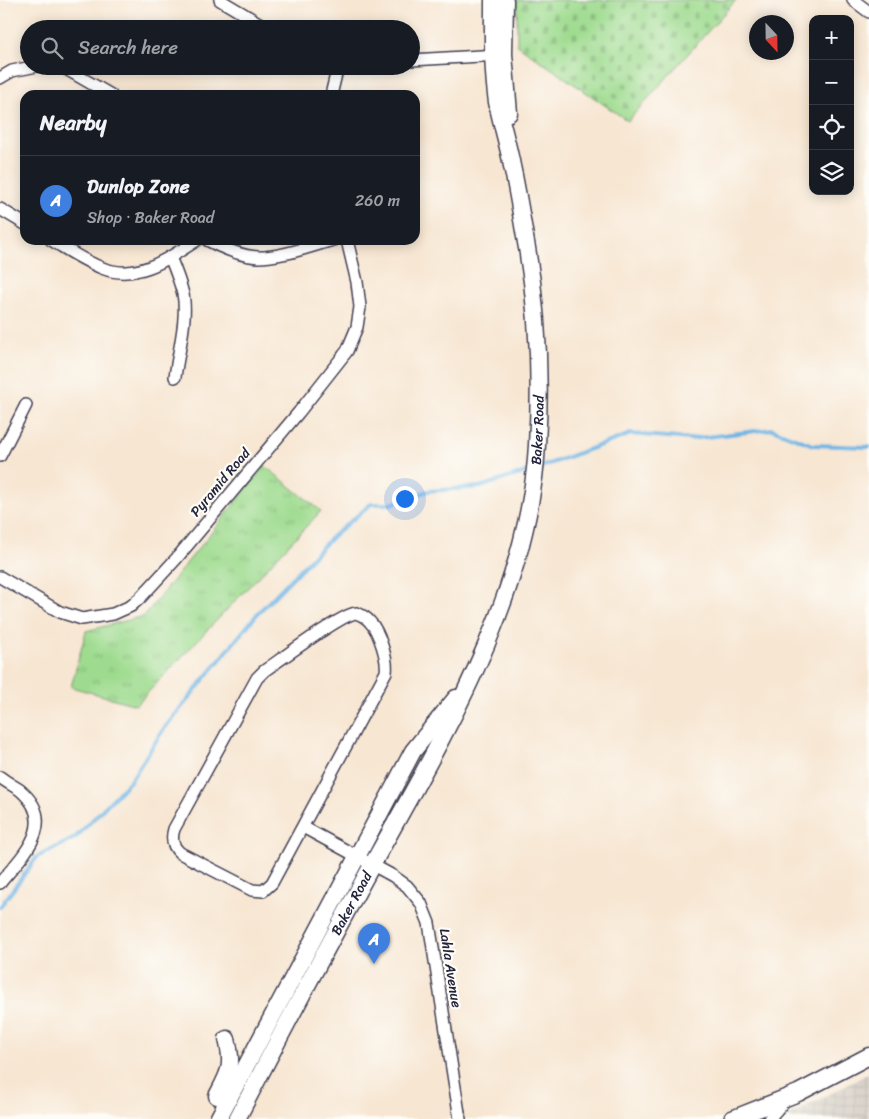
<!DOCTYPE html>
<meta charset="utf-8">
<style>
body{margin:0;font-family:Sriracha,sans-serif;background:#20242c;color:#f1f3f6}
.controls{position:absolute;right:15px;top:15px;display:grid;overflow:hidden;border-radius:10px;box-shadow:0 2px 12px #0003}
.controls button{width:45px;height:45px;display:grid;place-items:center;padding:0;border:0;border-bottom:1px solid #363941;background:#171b24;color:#f1f3f6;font:25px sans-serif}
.compass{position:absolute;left:749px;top:15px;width:45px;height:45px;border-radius:50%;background:#171b24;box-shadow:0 2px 12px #0003;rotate:158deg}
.you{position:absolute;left:404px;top:498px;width:18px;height:18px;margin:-12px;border:4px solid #fff;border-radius:50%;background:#1a73e8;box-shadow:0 0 0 8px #1a73e833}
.badge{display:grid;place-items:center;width:32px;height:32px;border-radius:50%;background:#0b8043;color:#fff;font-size:16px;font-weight:700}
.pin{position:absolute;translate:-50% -41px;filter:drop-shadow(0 1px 2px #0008)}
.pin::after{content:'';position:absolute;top:26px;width:18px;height:15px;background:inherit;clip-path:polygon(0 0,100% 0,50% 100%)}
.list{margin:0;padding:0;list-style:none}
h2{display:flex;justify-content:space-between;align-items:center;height:65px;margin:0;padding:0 20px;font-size:21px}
h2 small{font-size:16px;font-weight:400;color:#9ea1a6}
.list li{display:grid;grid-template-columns:32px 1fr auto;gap:15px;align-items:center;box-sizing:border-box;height:90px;padding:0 20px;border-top:1px solid #363941}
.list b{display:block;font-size:19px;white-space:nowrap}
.list p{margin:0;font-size:16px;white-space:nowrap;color:#9ea1a6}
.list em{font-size:16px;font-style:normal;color:#9ea1a6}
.icon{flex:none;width:28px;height:28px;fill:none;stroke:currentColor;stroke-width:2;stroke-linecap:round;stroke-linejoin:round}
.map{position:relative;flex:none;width:869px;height:1119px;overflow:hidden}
.search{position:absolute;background:#171b24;box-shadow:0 2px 12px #0003;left:20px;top:20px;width:400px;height:55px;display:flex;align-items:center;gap:12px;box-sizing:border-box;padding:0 18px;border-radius:28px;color:#9ea1a6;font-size:19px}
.panel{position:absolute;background:#171b24;box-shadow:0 2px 12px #0003;left:20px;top:90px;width:400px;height:155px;border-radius:15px}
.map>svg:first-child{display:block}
.industrial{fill:url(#industrial-grid)}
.cemetery{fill:url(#cemetery-stones);stroke:#607e65}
.park{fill:url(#park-tufts);stroke:#607e65}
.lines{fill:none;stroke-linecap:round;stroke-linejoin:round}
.stream{stroke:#6eb5e5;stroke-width:4}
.street-casing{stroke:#423f52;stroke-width:14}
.secondary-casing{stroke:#423f52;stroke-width:19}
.street{stroke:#fff;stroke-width:11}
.secondary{stroke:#fff;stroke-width:16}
.labels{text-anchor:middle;stroke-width:4.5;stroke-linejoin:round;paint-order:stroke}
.street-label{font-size:14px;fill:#22223b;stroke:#fdfcf7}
</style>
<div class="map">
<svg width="869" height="1119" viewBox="0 0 869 1119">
<defs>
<pattern id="industrial-grid" width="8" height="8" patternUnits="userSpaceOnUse" patternTransform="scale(1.25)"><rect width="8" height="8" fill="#cbc3b8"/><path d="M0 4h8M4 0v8" fill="none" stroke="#aea79f"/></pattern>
<pattern id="cemetery-stones" width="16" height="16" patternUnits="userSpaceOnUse" patternTransform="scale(1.25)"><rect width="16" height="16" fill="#9edb8f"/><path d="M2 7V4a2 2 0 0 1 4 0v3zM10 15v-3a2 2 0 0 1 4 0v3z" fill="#88bc7c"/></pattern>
<pattern id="park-tufts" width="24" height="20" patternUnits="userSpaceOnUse" patternTransform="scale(1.25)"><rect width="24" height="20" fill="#9edb8f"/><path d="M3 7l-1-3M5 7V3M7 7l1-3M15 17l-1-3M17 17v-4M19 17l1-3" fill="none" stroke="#88bc7c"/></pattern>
</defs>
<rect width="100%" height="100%" fill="#fdfcf7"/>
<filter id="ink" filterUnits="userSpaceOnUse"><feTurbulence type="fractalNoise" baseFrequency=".02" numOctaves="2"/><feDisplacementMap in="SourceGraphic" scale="10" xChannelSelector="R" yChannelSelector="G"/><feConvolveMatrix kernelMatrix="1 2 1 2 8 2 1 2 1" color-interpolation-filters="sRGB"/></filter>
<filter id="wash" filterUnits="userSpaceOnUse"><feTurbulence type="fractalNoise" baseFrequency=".0096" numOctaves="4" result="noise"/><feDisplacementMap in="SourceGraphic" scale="20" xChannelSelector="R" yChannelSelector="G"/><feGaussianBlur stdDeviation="1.12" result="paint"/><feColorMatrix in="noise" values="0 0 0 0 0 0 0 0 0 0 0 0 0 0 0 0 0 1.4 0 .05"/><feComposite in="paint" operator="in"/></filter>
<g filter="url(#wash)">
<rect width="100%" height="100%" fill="#f7e6d2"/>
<!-- industrial -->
<path class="industrial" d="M869,1073V1119H783Z"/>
<!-- cemetery -->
<path class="cemetery" d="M517,0H736L628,121L517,45Z"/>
<!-- park -->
<path class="park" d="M265,466L321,511L136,705L71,687L86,631L144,616Z"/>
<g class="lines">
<!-- stream -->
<g class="stream">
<path d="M538,468L631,434L690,439L772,429L813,445L869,447"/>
<path d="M0,907L37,857L75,838L131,780L163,730L258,613L332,537L371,504H391L428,491L480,487L529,471"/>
</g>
</g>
</g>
<g filter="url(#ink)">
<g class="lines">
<!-- street casing -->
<g class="street-casing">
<g id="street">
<path d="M220,0L269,29"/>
<path d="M853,0L869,12"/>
<path d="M411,60L499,55"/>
<path d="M57,66L66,69L111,95"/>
<path d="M0,78L12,71L37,66"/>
<path d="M331,95L338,66"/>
<path d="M0,209L25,224"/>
<path d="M51,240C68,250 84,261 102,268C137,282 169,258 197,240"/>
<path d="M207,240C222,248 241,256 258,257C283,257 310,246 334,240"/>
<path d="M170,257C175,269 180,282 183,294C188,318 178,353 175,377"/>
<path d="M0,456L26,405"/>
<path d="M0,577L60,612L82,619L113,614L131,606L141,597L176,559L299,412L347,351L357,327L360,307L357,282L347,240"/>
<path d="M356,613C362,615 367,618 370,622C379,631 388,660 386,672L272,883L263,891L252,890L180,853C172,846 171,839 174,829L257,678L264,671C280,660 342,614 356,613Z"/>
<path d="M0,777C6,782 14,786 20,790C59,823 23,855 0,883"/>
<path d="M303,827L393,876L407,886L421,903L429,923L460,1119"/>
<path d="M769,1119L786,1099"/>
</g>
</g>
<!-- secondary casing -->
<g class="secondary-casing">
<g id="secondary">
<path d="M505,0L504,54L509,113"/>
<path d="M217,1096C229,1073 234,1067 227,1039"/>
<path d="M218,1119L413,751L456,698"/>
<path id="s1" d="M237,1119C281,1034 326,949 372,865C443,737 529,596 537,445C541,380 538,313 527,248C522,221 518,193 512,166C508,144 501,123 497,102C492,68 493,34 493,0"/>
<path d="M732,1119L798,1093L869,1056"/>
</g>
</g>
<!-- street -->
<use href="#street" class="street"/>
<!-- secondary -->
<use href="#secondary" class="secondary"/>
</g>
</g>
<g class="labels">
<!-- street labels -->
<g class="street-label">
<text dy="5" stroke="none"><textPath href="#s1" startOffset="758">Baker Road</textPath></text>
<text transform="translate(220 482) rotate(-50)" y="5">Pyramid Road</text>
<text dy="5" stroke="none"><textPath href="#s1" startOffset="244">Baker Road</textPath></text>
<text transform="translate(451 968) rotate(81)" y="5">Lahla Avenue</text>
</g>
</g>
</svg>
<div class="controls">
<button>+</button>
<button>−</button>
<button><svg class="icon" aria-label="locate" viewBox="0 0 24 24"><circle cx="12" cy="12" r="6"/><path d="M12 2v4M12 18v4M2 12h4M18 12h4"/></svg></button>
<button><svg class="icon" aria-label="layers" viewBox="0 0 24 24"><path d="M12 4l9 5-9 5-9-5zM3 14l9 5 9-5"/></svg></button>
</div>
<svg class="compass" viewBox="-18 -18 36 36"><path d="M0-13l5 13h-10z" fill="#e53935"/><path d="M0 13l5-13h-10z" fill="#9ea1a6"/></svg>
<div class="you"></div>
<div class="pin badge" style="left:374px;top:964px;background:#3f7fe0">A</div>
<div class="search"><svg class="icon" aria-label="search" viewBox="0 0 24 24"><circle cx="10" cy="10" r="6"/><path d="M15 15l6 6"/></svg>Search here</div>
<section class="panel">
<h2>Nearby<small></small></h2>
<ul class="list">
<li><span class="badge" style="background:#3f7fe0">A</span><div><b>Dunlop Zone</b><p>Shop · Baker Road</p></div><em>260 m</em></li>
</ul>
</section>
</div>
